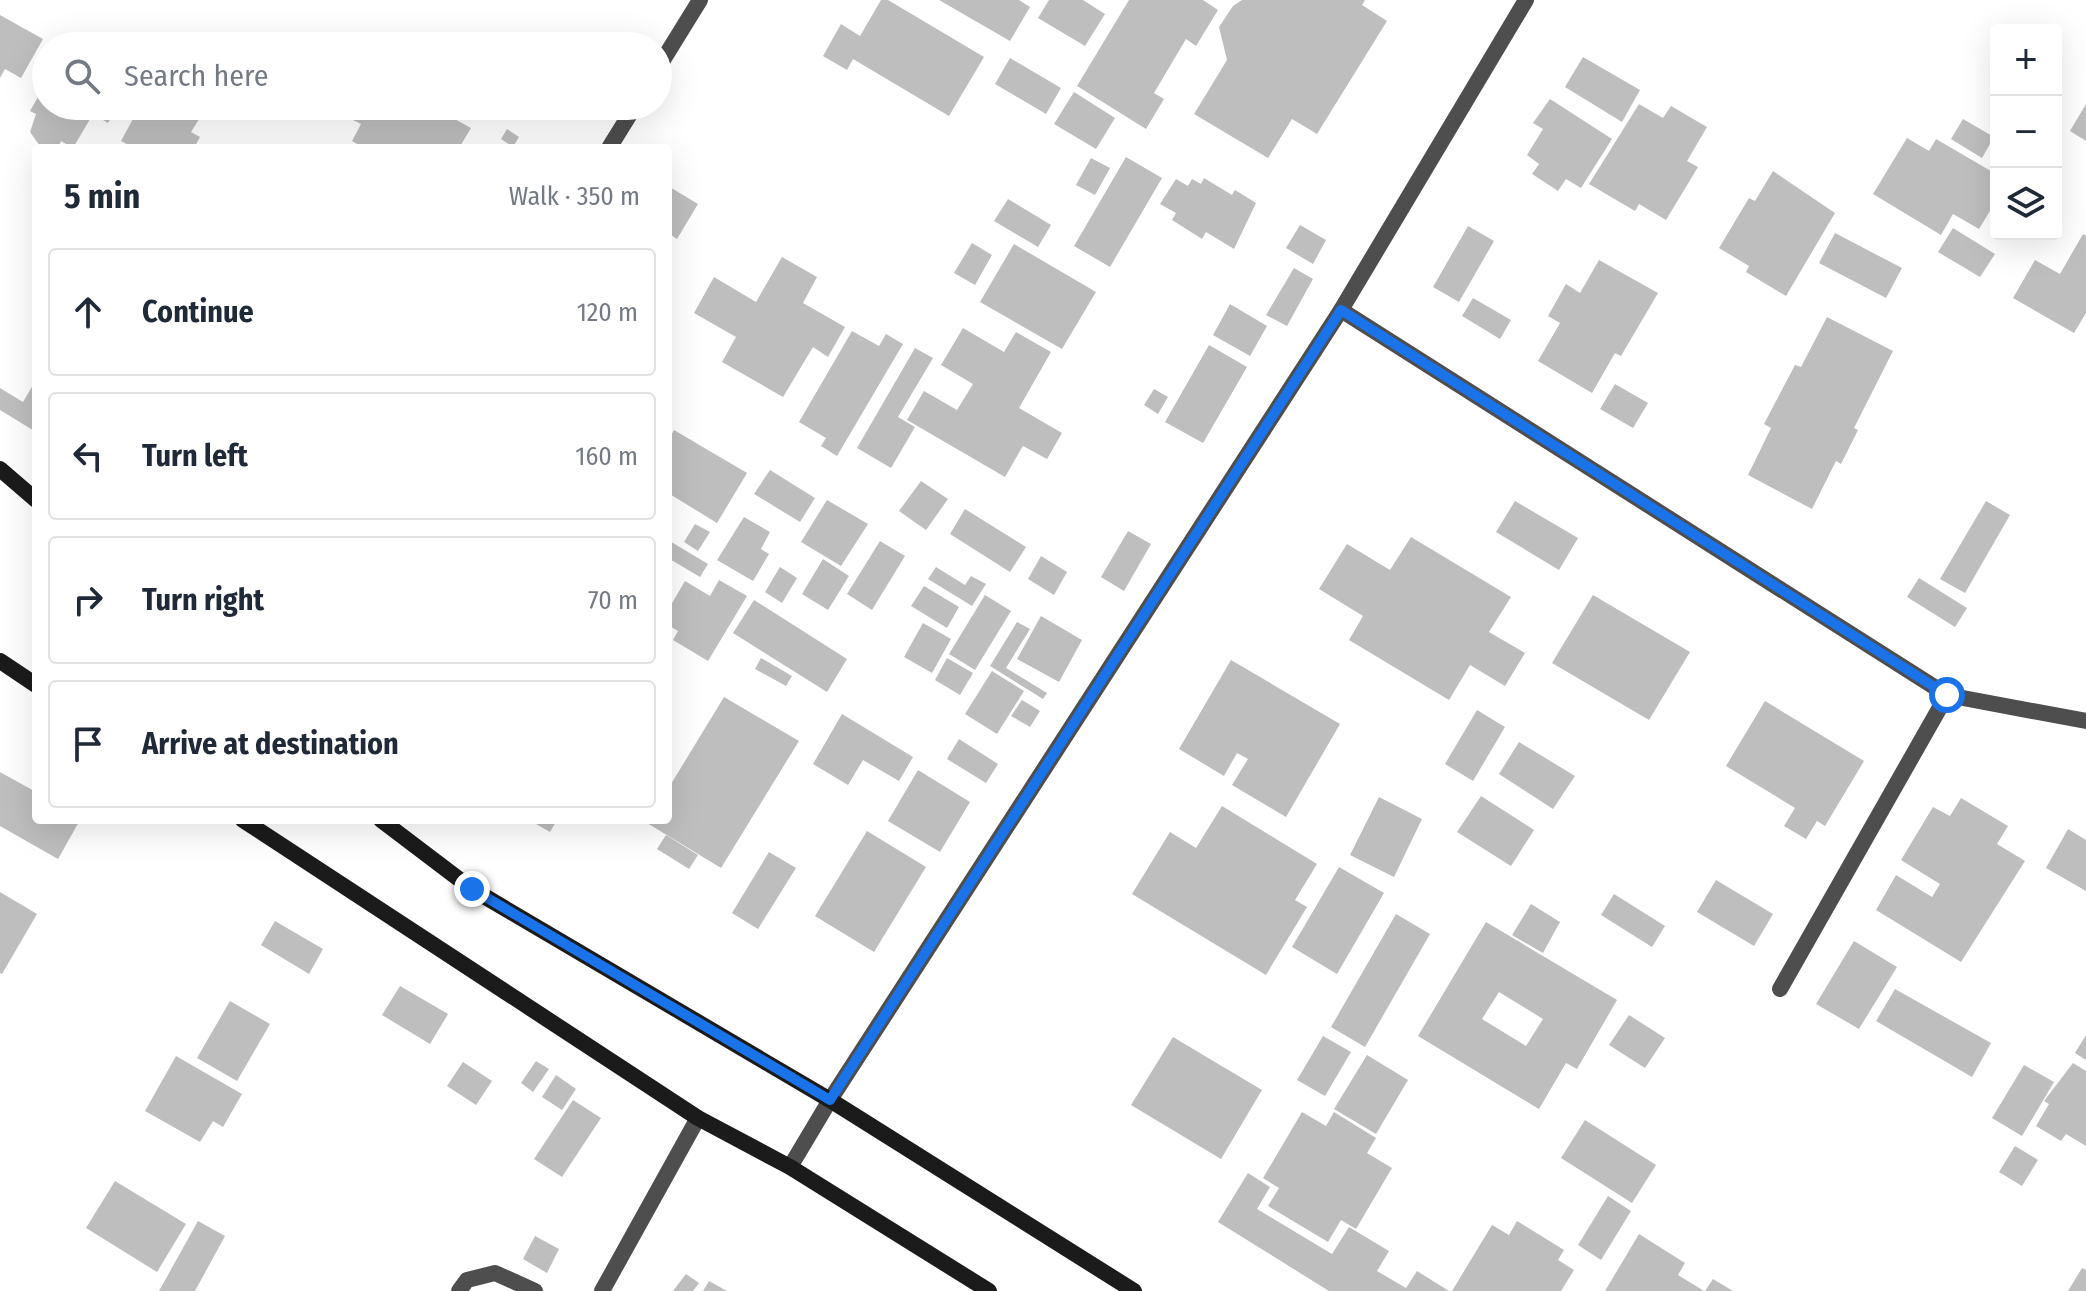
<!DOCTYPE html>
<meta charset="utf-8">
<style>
body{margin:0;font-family:"Fira Sans Condensed",sans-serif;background:#f6f6f7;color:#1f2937}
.controls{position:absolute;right:24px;top:24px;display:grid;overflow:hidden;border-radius:8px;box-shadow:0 8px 32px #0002}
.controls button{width:72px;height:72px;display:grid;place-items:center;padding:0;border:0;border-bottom:2px solid #e0e1e3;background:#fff;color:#1f2937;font:40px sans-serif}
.stop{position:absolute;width:24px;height:24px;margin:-18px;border:6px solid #1a73e8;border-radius:50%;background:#fff}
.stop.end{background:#1a73e8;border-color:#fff;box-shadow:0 2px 8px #0008}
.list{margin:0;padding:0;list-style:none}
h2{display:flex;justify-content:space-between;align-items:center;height:104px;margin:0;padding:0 32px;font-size:34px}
h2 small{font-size:26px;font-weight:400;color:#747a83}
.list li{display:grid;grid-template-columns:52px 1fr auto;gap:24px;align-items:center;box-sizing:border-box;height:128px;margin:0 16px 16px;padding:0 16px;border:2px solid #e0e1e3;border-radius:8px}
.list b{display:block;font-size:30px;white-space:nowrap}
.list em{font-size:26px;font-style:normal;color:#747a83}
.icon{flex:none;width:44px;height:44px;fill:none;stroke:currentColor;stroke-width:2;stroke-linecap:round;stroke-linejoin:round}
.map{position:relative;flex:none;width:2086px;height:1291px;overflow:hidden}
.search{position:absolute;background:#fff;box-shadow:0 8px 32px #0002;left:32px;top:32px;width:640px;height:88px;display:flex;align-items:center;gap:20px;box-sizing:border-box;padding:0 28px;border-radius:44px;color:#747a83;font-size:30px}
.panel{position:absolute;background:#fff;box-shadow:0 8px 32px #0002;left:32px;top:144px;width:640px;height:680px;border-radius:8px}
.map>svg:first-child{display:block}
.building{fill:#bebebe;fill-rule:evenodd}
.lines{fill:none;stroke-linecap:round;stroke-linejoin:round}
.lane{stroke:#4e4e4e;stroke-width:16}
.street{stroke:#4e4e4e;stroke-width:16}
.secondary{stroke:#1b1b1b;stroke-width:16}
.route{stroke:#1a73e8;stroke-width:10}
</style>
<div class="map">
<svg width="2086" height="1291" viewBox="0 0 2086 1291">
<rect width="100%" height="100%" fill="#fff"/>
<!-- building -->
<g class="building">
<path d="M881,0H888L984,57L949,116L853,59L847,70L823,56L841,24L860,36Z"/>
<path d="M939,0H1019L1030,7L1010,41Z"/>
<path d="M1049,0H1083L1105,14L1085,46L1038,18Z"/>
<path d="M1129,0H1203L1218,10L1196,46L1186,39L1154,93L1164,99L1146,129L1077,86Z"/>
<path d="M1242,0H1365L1362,5L1387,21L1317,134L1292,119L1268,158L1194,114L1227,60L1219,27L1233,6Z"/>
<path d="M0,15L43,39L21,78L5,69L0,78Z"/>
<path d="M1583,57L1640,90L1622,122L1565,87Z"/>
<path d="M1010,58L1061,88L1046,114L995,84Z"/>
<path d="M46,83V106H118L108,123L93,114L73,148L61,141L58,147L40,146L30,132L36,114L30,111Z"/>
<path d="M1074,92L1115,118L1096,149L1054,124Z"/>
<path d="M1550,99L1612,139L1581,188L1566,179L1558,191L1532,174L1539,164L1527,155L1543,129L1533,123Z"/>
<path d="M1639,104L1663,118L1671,106L1707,127L1687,161L1698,167L1666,220L1639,204L1635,211L1589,184Z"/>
<path d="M2086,104V141L2070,131Z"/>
<path d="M140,106H183L201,116L191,132L200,137L194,148H134L121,141Z"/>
<path d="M212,106H236L230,117Z"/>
<path d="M361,106H446L454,111L451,117L471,128L459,148H364L352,141L361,124L353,120Z"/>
<path d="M1963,119L1994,137L1982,158L1951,139Z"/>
<path d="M507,129L519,137L513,147L501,139Z"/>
<path d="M1907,138L1929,151L1936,139L1996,174V201L1979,229L1953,214L1941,235L1873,194Z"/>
<path d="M1126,157L1162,178L1110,267L1074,246Z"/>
<path d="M1091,158L1110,168L1095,195L1076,185Z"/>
<path d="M1773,171L1835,213L1786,296L1746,272L1749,266L1719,248L1749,198L1755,201Z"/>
<path d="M1204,178L1232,195L1235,190L1256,203L1234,249L1206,232L1202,239L1172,220L1176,213L1160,204L1176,179L1188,186L1192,179L1201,184Z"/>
<path d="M668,186L698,204L677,239L668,233Z"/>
<path d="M1008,199L1051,225L1038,247L994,221Z"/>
<path d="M1300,225L1326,240L1313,264L1286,248Z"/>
<path d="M1468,226L1494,241L1459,302L1433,287Z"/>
<path d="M1953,228L1995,254L1980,277L1938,252Z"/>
<path d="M1835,233L1902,268L1886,298L1819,263Z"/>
<path d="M2083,234L2086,236V313L2074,333L2013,298L2035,260L2060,274Z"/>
<path d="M972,243L992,255L975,285L954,273Z"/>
<path d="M1014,244L1096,292L1062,349L980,302Z"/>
<path d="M782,257L817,277L803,303L845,327L828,357L813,347L783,397L722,362L736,337L694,313L714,277L756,302Z"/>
<path d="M1599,260L1658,293L1621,356L1615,353L1592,393L1538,361L1560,323L1548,316L1566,284L1580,293Z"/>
<path d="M1294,268L1313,279L1287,326L1266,315Z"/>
<path d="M1473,298L1511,320L1500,339L1462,316Z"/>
<path d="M1230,304L1267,326L1250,356L1213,335Z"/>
<path d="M1827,317L1893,351L1854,428L1858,430L1841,464L1836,461L1812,509L1748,475L1771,428L1764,424L1795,365L1801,367Z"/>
<path d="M963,328L1004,352L1016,332L1051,352L1019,408L1062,433L1047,459L1023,446L1005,477L907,420L924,391L957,410L973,384L941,365Z"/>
<path d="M852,331L879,346L886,334L903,344L837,456L821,446L826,438L799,422Z"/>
<path d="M1209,345L1247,367L1203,443L1165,422Z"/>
<path d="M915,348L933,358L898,417L915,427L891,468L857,448Z"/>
<path d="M36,380V432L0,410V388L23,402Z"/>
<path d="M1615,384L1648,403L1633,428L1600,409Z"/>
<path d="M1154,389L1168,397L1158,414L1144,405Z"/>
<path d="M674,430L747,473L717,523L668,493V441Z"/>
<path d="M770,470L815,498L800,522L754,494Z"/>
<path d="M921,481L948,499L926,530L899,511Z"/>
<path d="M827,500L868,524L841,566L801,542Z"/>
<path d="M1515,501L1578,538L1559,570L1496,532Z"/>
<path d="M1986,501L2010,515L1965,593L1940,579Z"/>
<path d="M965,509L1026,547L1010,572L950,534Z"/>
<path d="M744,517L770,532L761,549L769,554L753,581L717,560Z"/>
<path d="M695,524L710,532L698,551L684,542Z"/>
<path d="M1128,531L1151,544L1124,591L1101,577Z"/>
<path d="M1411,537L1511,597L1489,632L1525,653L1505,686L1470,665L1449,700L1349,640L1363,616L1319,589L1347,544L1390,570Z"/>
<path d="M668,540L708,564L700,577L668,558Z"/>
<path d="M880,541L905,556L872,610L847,594Z"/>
<path d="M1041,556L1067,572L1054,595L1028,579Z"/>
<path d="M823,559L849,576L828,610L802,594Z"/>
<path d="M780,567L797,578L782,603L765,592Z"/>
<path d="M936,567L965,585L971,576L986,584L972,606L928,579Z"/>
<path d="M1919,578L1967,608L1955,627L1907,597Z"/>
<path d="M719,580L747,596L708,661L673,640L678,631L668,625V610L685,581L710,596Z"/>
<path d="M924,586L959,607L947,628L911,606Z"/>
<path d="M985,595L1011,611L975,670L949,654Z"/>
<path d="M1593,595L1690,652L1649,720L1552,663Z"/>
<path d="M754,600L847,659L827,692L733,633Z"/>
<path d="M1041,616L1082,640L1059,682L1017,659Z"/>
<path d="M1017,622L1030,629L1006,668L1047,693L1043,699L990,666Z"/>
<path d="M923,623L951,639L932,673L904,657Z"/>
<path d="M761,658L792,676L786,686L755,669Z"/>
<path d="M947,658L973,673L960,695L935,680Z"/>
<path d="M1231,660L1340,724L1286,817L1232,785L1248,759L1237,753L1224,776L1179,749Z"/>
<path d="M992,671L1024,691L997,734L965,714Z"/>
<path d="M724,697L799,741L721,868L647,823L668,820V789Z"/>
<path d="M1022,700L1040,711L1030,727L1011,716Z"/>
<path d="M1765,701L1864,761L1825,826L1817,821L1806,839L1784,826L1795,808L1726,766Z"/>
<path d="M1477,710L1505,727L1473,781L1445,764Z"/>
<path d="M842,714L913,757L899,781L863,760L848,785L813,764Z"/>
<path d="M959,739L998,764L986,783L947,759Z"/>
<path d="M1519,742L1575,776L1553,809L1499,774Z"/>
<path d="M918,770L970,802L940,852L888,821Z"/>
<path d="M0,772L36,792V820H80L58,859L0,826Z"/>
<path d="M1481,796L1534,830L1511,866L1457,832Z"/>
<path d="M1379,797L1422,819L1394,877L1350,855Z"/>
<path d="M1961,798L2008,826L1997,844L2025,861L1961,962L1876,910L1896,875L1932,897L1940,884L1901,860L1933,807L1950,816Z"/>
<path d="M1222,806L1317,864L1295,900L1307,907L1266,975L1132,894L1170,832L1196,848Z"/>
<path d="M529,820H557L550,832Z"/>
<path d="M2068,829L2086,840V891L2046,868Z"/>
<path d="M867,831L926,867L874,952L815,916Z"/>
<path d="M666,835L698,855L689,869L657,849Z"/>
<path d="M769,852L796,868L758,929L732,913Z"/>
<path d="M1339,867L1384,893L1337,974L1292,947Z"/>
<path d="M1716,880L1773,914L1754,946L1697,912Z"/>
<path d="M0,892L37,914L2,974L0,973Z"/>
<path d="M1614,894L1665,926L1652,947L1601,915Z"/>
<path d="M1531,904L1560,922L1543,953L1512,935Z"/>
<path d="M1396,914L1430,934L1365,1047L1331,1027Z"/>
<path d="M275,921L323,949L309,974L261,945Z"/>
<path d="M1486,922L1617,1000L1577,1069L1566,1063L1539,1109L1418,1036ZM1499,992L1543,1019L1526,1046L1482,1019Z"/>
<path d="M1854,941L1897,967L1859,1029L1816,1004Z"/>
<path d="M400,986L448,1014L430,1044L382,1015Z"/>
<path d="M1895,989L1991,1043L1972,1077L1876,1021Z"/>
<path d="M230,1001L270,1024L237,1081L197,1058Z"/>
<path d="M1629,1015L1665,1038L1645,1068L1609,1045Z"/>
<path d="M2086,1035V1060L2075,1053Z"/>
<path d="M1323,1036L1351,1052L1325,1096L1297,1080Z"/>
<path d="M1173,1037L1262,1090L1221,1159L1131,1105Z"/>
<path d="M1367,1055L1408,1080L1376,1134L1334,1109Z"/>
<path d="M176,1056L242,1094L223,1127L213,1121L200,1142L145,1111Z"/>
<path d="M536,1061L549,1069L533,1092L521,1083Z"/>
<path d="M463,1062L492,1081L476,1105L447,1086Z"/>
<path d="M2073,1063L2086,1071V1146L2066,1134L2061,1141L2036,1126L2049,1104L2044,1101Z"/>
<path d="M2024,1065L2054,1082L2022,1136L1992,1118Z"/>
<path d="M556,1075L576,1089L562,1110L542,1097Z"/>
<path d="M573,1100L601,1118L562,1177L534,1159Z"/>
<path d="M1302,1112L1326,1126L1334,1112L1376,1138L1367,1153L1392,1168L1356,1229L1341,1220L1328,1242L1268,1206L1279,1188L1263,1178Z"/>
<path d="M1585,1120L1656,1165L1632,1203L1561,1158Z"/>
<path d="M2015,1146L2038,1160L2022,1186L1999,1172Z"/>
<path d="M1248,1173L1270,1187L1257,1209L1332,1254L1349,1227L1389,1251L1377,1271L1406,1288L1417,1271L1449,1291H1329L1218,1222Z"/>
<path d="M115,1181L186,1224L157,1272L86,1228Z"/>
<path d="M1608,1196L1631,1211L1601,1260L1578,1245Z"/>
<path d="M198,1221L225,1236L195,1291H159Z"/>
<path d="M1517,1221L1564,1250L1558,1260L1574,1270L1561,1291H1452L1492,1225L1509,1235Z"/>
<path d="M1639,1234L1685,1263L1678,1275L1704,1291H1605Z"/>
<path d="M535,1236L559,1249L547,1273L523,1259Z"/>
<path d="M2082,1268L2086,1270V1291H2068Z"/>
<path d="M686,1274L699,1283L693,1291H673Z"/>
<path d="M1713,1279L1733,1291H1705Z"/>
<path d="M709,1281L727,1291H703Z"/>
</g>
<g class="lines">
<!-- lane -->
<path class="lane" d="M459,1291L467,1280L495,1273L535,1291"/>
<!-- street -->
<g class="street">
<path d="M658,68L700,0"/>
<path d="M609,148L635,106"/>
<path d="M1341,310L1947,695L2086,721"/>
<path d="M1780,989L1947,695"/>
<path d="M790,1167L830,1100L1341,310L1526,0"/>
<path d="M602,1291L698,1118"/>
</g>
<!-- secondary -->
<g class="secondary">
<path d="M0,469L36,500"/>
<path d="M0,661L36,685"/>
<path d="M243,820L698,1118L790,1167L989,1291"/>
<path d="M381,820L472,889L830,1100L1134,1291"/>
</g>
</g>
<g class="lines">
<!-- route -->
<path class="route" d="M472,889L830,1100L1341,310L1947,695"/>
</g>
</svg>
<div class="controls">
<button>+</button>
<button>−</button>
<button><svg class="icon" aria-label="layers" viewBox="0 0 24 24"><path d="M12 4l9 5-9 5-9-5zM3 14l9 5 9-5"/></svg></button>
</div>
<div class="stop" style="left:1947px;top:695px"></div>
<div class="stop end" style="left:472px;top:889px"></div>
<div class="search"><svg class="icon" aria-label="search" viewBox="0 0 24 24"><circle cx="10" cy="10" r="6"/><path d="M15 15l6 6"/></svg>Search here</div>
<section class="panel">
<h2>5 min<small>Walk · 350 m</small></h2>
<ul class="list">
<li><svg class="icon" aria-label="ahead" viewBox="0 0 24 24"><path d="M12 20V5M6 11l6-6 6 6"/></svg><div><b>Continue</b></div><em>120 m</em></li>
<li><svg class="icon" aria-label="left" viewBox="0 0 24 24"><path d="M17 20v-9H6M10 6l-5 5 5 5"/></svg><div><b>Turn left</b></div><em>160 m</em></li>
<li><svg class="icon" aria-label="right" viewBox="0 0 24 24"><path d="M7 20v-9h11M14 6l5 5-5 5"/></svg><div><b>Turn right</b></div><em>70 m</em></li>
<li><svg class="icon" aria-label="arrive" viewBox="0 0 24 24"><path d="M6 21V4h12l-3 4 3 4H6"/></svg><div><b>Arrive at destination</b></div></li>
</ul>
</section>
</div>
